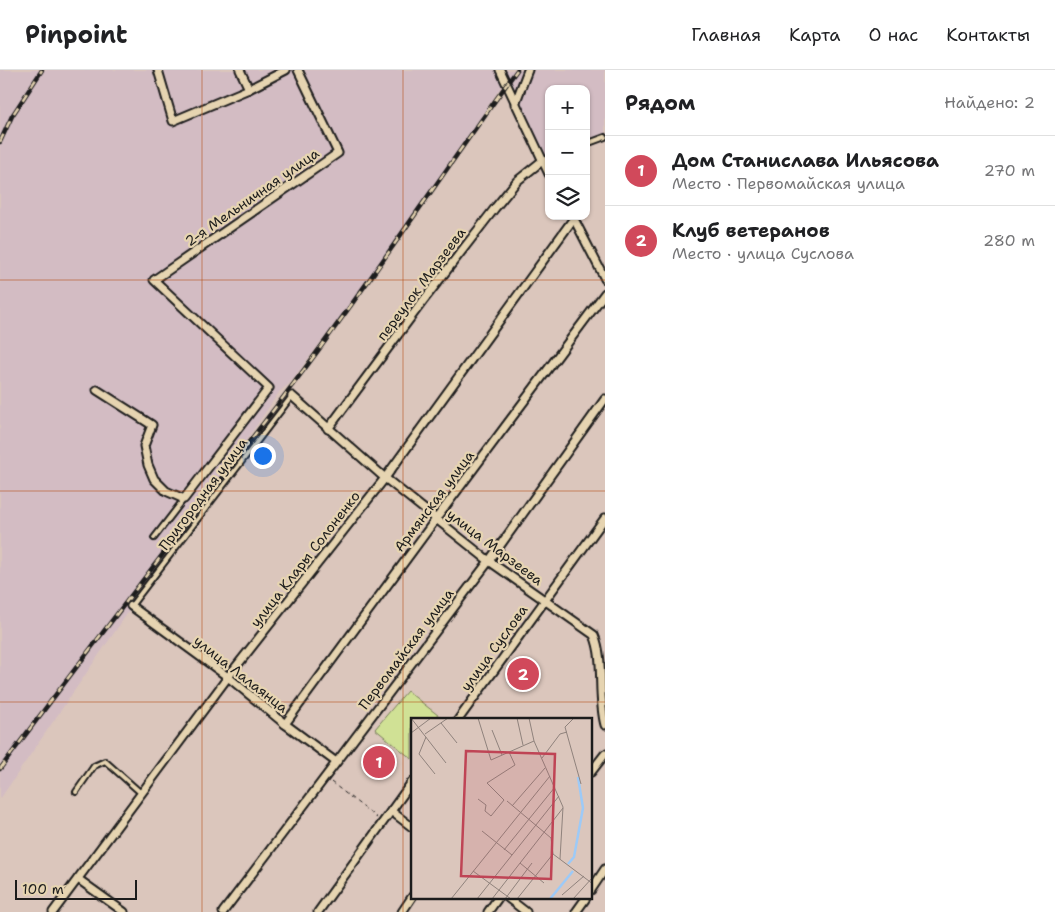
<!DOCTYPE html>
<html lang="ru">
<meta charset="utf-8">
<style>
body{margin:0;font-family:"Shantell Sans",sans-serif;background:#f6f6f6;color:#202124}
.controls{position:absolute;right:15px;top:15px;display:grid;overflow:hidden;border-radius:10px;box-shadow:0 1px 4px #0004}
.controls button{width:45px;height:45px;display:grid;place-items:center;padding:0;border:0;border-bottom:1px solid #e0e0e0;background:#fff;color:#202124;font:25px sans-serif}
.scale{position:absolute;left:15px;bottom:12px;width:122px;box-sizing:border-box;padding-left:5px;border:2px solid #1c1c1c;border-top:0;font-size:14px;line-height:18px;white-space:nowrap;color:#1c1c1c;-webkit-text-stroke:4px #e6d4b1;paint-order:stroke}
.you{position:absolute;left:262px;top:385px;width:18px;height:18px;margin:-12px;border:4px solid #fff;border-radius:50%;background:#1a73e8;box-shadow:0 0 0 8px #1a73e833}
.badge{display:grid;place-items:center;width:32px;height:32px;border-radius:50%;background:#d1495b;color:#fff;font-size:16px;font-weight:700}
.pin{position:absolute;translate:-50% -50%;border:2px solid #fff;box-shadow:0 1px 5px #0006}
.list{margin:0;padding:0;list-style:none}
h2{display:flex;justify-content:space-between;align-items:center;height:65px;margin:0;padding:0 20px;font-size:21px}
h2 small{font-size:16px;font-weight:400;color:#757577}
.list li{display:grid;grid-template-columns:32px 1fr auto;gap:15px;align-items:center;box-sizing:border-box;height:70px;padding:0 20px;border-top:1px solid #e0e0e0}
.list b{display:block;font-size:19px;white-space:nowrap}
.list p{margin:0;font-size:16px;white-space:nowrap;color:#757577}
.list em{font-size:16px;font-style:normal;color:#757577}
.icon{flex:none;width:28px;height:28px;fill:none;stroke:currentColor;stroke-width:2;stroke-linecap:round;stroke-linejoin:round}
.map{position:relative;flex:none;width:605px;height:842px;overflow:hidden}
header{display:flex;align-items:center;gap:30px;box-sizing:border-box;height:70px;padding:0 25px;background:#fff;border-bottom:1px solid #e0e0e0}
header strong{font-size:24px}
nav{display:flex;gap:28px;margin-inline-start:auto;font-size:18px}
main{display:flex}
aside{flex:1;background:#fff}
.map>svg:first-child{display:block}
.built{fill:#d3bcc3}
.green{fill:#d0e195;stroke:#767e58}
.lines{fill:none;stroke-linecap:round;stroke-linejoin:round}
.lane-casing{stroke:#1c1c1c;stroke-width:8}
.street-casing{stroke:#1c1c1c;stroke-width:11}
.path{stroke:#1c1c1c;stroke-width:1;stroke-dasharray:4 4;stroke-linecap:butt}
.lane{stroke:#e6d4b1;stroke-width:4}
.street{stroke:#e6d4b1;stroke-width:7}
.rail-casing{stroke:#1c1c1c;stroke-width:4.5}
.rail{stroke:#e6d4b1;stroke-width:2.5;stroke-dasharray:8;stroke-linecap:butt}
.grid{fill:none;stroke:#b54a10;stroke-width:1;stroke-opacity:0.55}
.labels{text-anchor:middle;stroke-width:4.5;stroke-linejoin:round;paint-order:stroke}
.street-label{font-size:14px;fill:#1c1c1c;stroke:#e6d4b1}
.inset-river{fill:none;stroke:#9dcaf7;stroke-width:2.5}
.inset-road{fill:none;stroke:#8f827c;stroke-width:1}
.view{fill:#bf4455;fill-opacity:0.15;stroke:#bf4455;stroke-width:2.5}
.inset-edge{fill:none;stroke:#1c1c1c;stroke-width:2.5}
</style>
<header>
<strong>Pinpoint</strong>
<nav><a>Главная</a><a>Карта</a><a>О нас</a><a>Контакты</a></nav>
</header>
<main>
<div class="map">
<svg width="605" height="842" viewBox="0 0 605 842">
<rect width="100%" height="100%" fill="#dbc6bc"/>
<filter id="ink" filterUnits="userSpaceOnUse"><feTurbulence type="fractalNoise" baseFrequency=".02" numOctaves="2"/><feDisplacementMap in="SourceGraphic" scale="10" xChannelSelector="R" yChannelSelector="G"/><feConvolveMatrix kernelMatrix="1 2 1 2 8 2 1 2 1" color-interpolation-filters="sRGB"/></filter>
<g filter="url(#ink)">
<!-- built -->
<path class="built" d="M0,0H605V67L586,74V19H549V89L542,91L503,14L383,191L289,314L280,321L0,729Z"/>
<!-- green -->
<path class="green" d="M407,621L443,649L412,650V689L375,659Z"/>
<g class="lines">
<!-- lane casing -->
<g class="lane-casing">
<g id="lane">
<path d="M586,74L605,67"/>
<path d="M542,91L549,89"/>
<path d="M154,468L184,429"/>
<path d="M131,536L292,326"/>
<path d="M76,722L94,696L105,691L141,723"/>
</g>
</g>
<!-- street casing -->
<g class="street-casing">
<g id="street">
<path d="M158,0L173,51L249,19L286,0"/>
<path d="M240,0L249,19"/>
<path d="M500,0L549,104"/>
<path d="M515,34L528,0"/>
<path d="M573,147L605,209"/>
<path d="M97,320L152,355L144,376L148,395L154,409L166,421L184,429L269,318L154,210L338,83L298,0"/>
<path d="M292,326L385,408L489,491L594,565C605,590 597,626 605,655"/>
<path d="M328,359L423,231L495,138L517,111L542,91"/>
<path d="M131,536L228,607L285,654L336,692"/>
<path d="M458,650L605,448"/>
<path d="M285,654L436,449L605,223"/>
<path d="M591,702L605,684"/>
<path d="M391,741L412,757"/>
<path d="M78,809L124,842"/>
<path d="M591,820L605,799"/>
<path d="M508,828L526,842"/>
<path d="M53,842L228,607L385,408L574,148"/>
<path d="M223,842L489,491L605,329"/>
<path d="M318,842L412,712"/>
<path d="M402,842L412,827"/>
<path d="M488,842L498,828"/>
<path d="M576,842L586,828"/>
</g>
</g>
<!-- path -->
<path class="path" d="M331,712L377,748"/>
<!-- lane -->
<use href="#lane" class="lane"/>
<!-- street -->
<use href="#street" class="street"/>
<!-- rail casing -->
<g class="rail-casing">
<g id="rail">
<path d="M0,72L12,46L42,0"/>
<path d="M0,699C96,569 196,442 294,313C371,211 442,104 517,0"/>
</g>
</g>
<!-- rail -->
<use href="#rail" class="rail"/>
</g>
</g>
<!-- grid -->
<path class="grid" d="M202,0V842M403,0V842M0,210H605M0,421H605M0,632H605"/>
<g class="labels">
<!-- street labels -->
<g class="street-label">
<text transform="translate(252 127) rotate(-35)" y="5">2-я Мельничная улица</text>
<text transform="translate(421 214) rotate(-53)" y="5">переулок Марзеева</text>
<text transform="translate(203 424) rotate(-53)" y="5">Пригородная улица</text>
<text transform="translate(434 431) rotate(-53)" y="5">Армянская улица</text>
<text transform="translate(495 477) rotate(37)" y="5">улица Марзеева</text>
<text transform="translate(305 489) rotate(-52)" y="5">улица Клары Солоненко</text>
<text transform="translate(494 578) rotate(-54)" y="5">улица Суслова</text>
<text transform="translate(406 579) rotate(-53)" y="5">Первомайская улица</text>
<text transform="translate(241 604) rotate(38)" y="5">улица Лалаянца</text>
</g>
</g>
<!-- overview -->
<g transform="translate(411 648)">
<rect width="181" height="181" fill="#dbc6bc"/>
<path class="inset-river" d="M157,146L163,139L172,90L167,59M139,181L162,153"/>
<path class="inset-road" d="M0,0L35,45M67,0L80,42L123,23M106,0L112,27M118,0L123,23L152,89L149,141M163,0L154,9L170,66M30,5L46,25M81,12L91,37M0,15L20,0M14,16L37,0M15,19L8,36L24,56M131,40L149,16L156,14M67,81L75,87L74,93L80,98L93,82L76,65L104,47L98,34M96,83L140,120L142,136L182,166M101,88L134,50M71,113L101,137M93,132L144,69M109,145L133,165M62,153L100,181M151,177L173,158M40,181L139,58M66,181L148,78M81,181L152,90M94,181L121,145M106,181L142,136M162,181L182,159"/>
<path class="view" d="M55,33L144,36L140,161L50,158Z"/>
<rect width="181" height="181" class="inset-edge"/>
</g>
</svg>
<div class="controls">
<button>+</button>
<button>−</button>
<button><svg class="icon" aria-label="layers" viewBox="0 0 24 24"><path d="M12 4l9 5-9 5-9-5zM3 14l9 5 9-5"/></svg></button>
</div>
<div class="scale">100 m</div>
<div class="you"></div>
<div class="pin badge" style="left:379px;top:692px">1</div>
<div class="pin badge" style="left:523px;top:604px">2</div>
</div>
<aside>
<h2>Рядом<small>Найдено: 2</small></h2>
<ul class="list">
<li><span class="badge">1</span><div><b>Дом Станислава Ильясова</b><p>Место · Первомайская улица</p></div><em>270 m</em></li>
<li><span class="badge">2</span><div><b>Клуб ветеранов</b><p>Место · улица Суслова</p></div><em>280 m</em></li>
</ul>
</aside>
</main>
